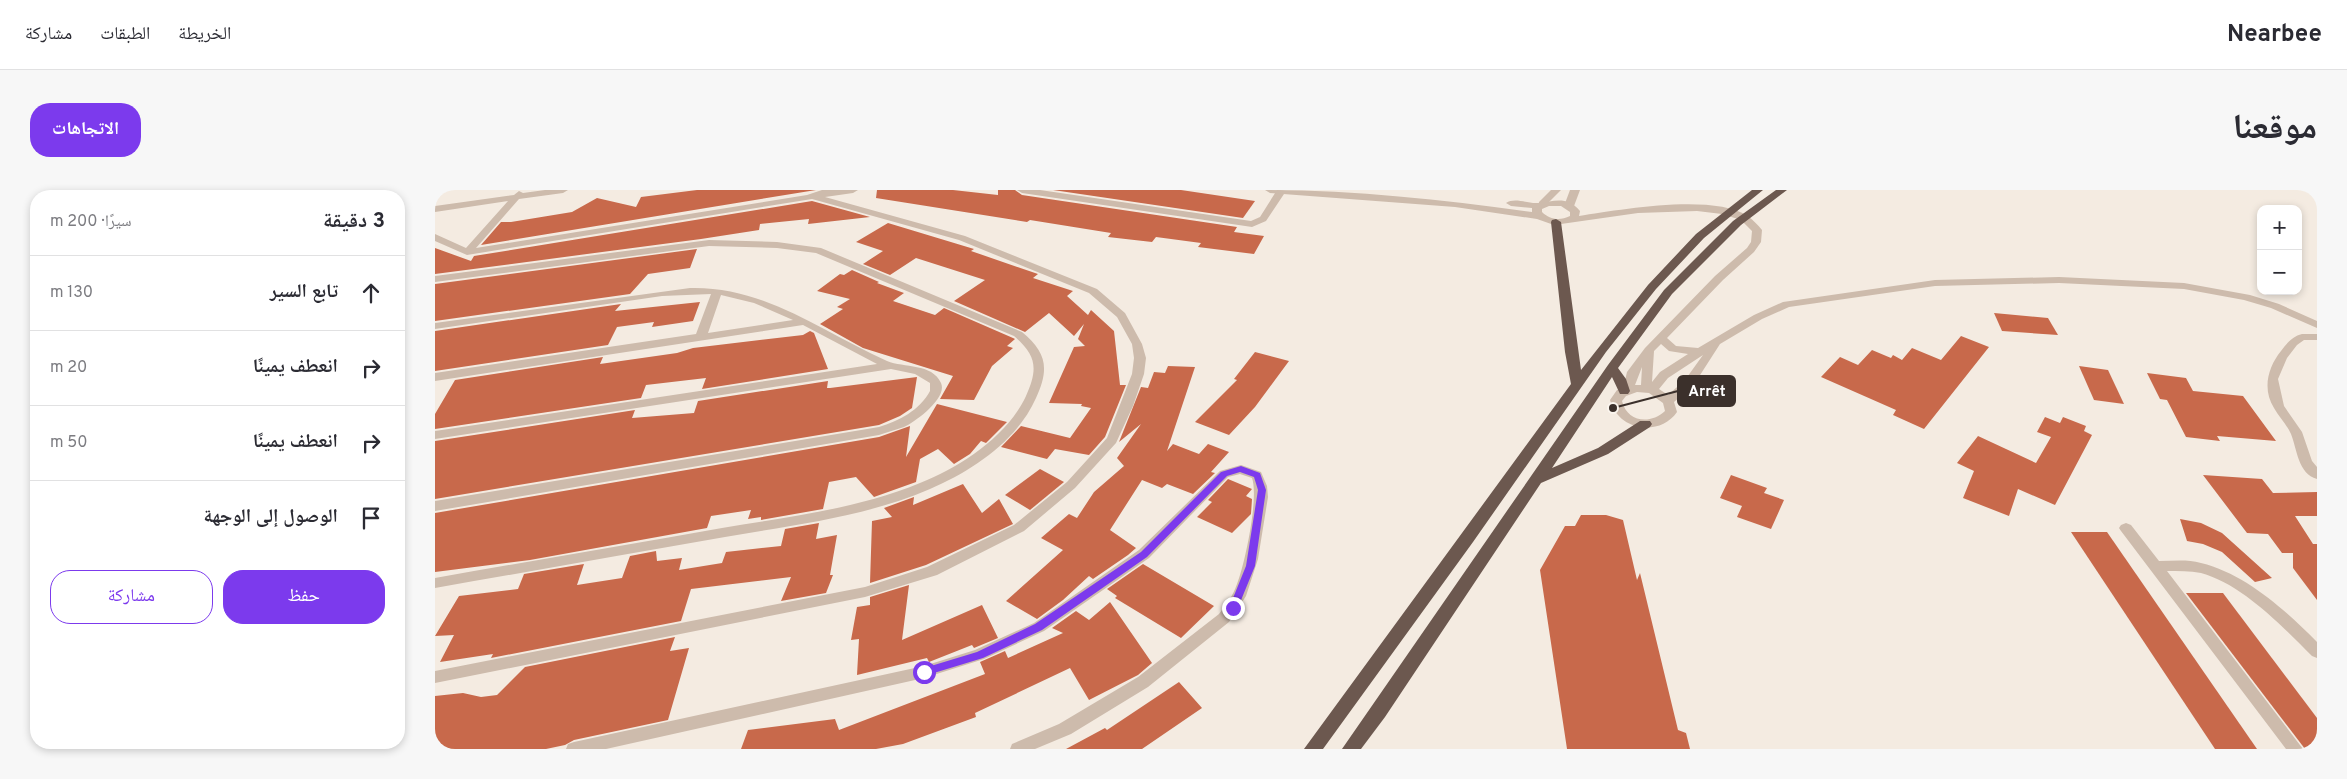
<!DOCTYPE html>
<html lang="ar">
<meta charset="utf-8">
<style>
body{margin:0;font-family:Overpass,"Noto Naskh Arabic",sans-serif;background:#f7f7f7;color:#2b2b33;direction:rtl}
.controls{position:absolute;right:15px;top:15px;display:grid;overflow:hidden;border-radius:10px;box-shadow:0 2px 8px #0003}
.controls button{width:45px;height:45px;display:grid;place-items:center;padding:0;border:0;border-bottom:1px solid #e1e1e2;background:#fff;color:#2b2b33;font:25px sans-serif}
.stop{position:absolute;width:15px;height:15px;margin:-11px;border:4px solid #7c3aed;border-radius:50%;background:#fff}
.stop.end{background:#7c3aed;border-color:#fff;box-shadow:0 1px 5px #0008}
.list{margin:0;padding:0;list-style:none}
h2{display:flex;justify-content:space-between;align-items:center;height:65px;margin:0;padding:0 20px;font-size:21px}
h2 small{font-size:16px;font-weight:400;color:#7c7c81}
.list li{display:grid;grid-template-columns:32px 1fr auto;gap:15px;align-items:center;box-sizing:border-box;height:75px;padding:0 20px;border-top:1px solid #e1e1e2}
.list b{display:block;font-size:19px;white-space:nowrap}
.list em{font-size:16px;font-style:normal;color:#7c7c81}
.actions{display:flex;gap:10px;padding:15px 20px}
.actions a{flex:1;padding:11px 0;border:1px solid #7c3aed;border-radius:20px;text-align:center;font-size:18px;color:#7c3aed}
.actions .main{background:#7c3aed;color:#fff}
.icon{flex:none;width:28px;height:28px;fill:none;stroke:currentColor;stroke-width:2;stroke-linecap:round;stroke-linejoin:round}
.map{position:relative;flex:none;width:1882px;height:559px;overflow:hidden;direction:ltr;border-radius:20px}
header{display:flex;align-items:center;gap:30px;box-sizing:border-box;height:70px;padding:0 25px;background:#fff;border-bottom:1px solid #e1e1e2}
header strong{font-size:24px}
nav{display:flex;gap:28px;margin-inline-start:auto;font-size:18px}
.intro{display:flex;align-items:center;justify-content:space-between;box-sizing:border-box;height:120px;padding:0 30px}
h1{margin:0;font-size:35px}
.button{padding:12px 22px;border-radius:20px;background:#7c3aed;color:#fff;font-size:18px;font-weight:700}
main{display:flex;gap:30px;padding:0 30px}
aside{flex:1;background:#fff;border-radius:20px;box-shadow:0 2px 8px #0003}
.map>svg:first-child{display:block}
.building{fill:#c8694b}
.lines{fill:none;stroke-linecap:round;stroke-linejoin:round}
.minor{fill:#cdbbac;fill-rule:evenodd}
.tertiary{fill:#cdbbac;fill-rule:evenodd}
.trunk{fill:#6c584f;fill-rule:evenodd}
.route{fill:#7c3aed}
.leader{fill:none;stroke:#3b302b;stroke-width:2}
.callout-dot{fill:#3b302b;stroke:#fbf5ee;stroke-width:2}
.callout{fill:#3b302b;stroke:#3b302b;stroke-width:2}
.callout-label{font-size:15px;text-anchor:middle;font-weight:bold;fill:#fff}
</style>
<header>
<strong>Nearbee</strong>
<nav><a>الخريطة</a><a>الطبقات</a><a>مشاركة</a></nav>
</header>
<div class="intro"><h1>موقعنا</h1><a class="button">الاتجاهات</a></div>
<main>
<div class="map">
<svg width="1882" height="559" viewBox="0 0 1882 559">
<rect width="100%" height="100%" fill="#f4ebe1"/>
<!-- building -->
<g class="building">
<path d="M262,0H381L46,55L66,32H76L137,22L162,8L201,17L206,7Z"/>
<path d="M442,0H518L563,5V0H580L587,5L802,37L799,42L829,46L819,64L763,57L766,53L721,47L717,52L673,47L676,43L595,30L592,32L441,8Z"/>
<path d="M618,0H746L820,11L808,28Z"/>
<path d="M377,11L435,27L373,34L374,29L325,34L324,40L266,49L0,84V58L36,71L39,66Z"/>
<path d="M453,33L539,59L536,61L603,84L598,88L638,101L632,106L653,125L656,120L679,141L685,195H691L670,247L654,265L620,259L612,269L566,257L586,236L635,248L656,218L646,216L647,214L614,213L639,157L650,156L643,149L649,134L639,146L614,123L590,142L519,111L550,90L481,68L455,85L428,74L448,61L421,52Z"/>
<path d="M262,59L255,78L213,84L195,104L0,131V94Z"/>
<path d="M417,80L444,92L442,93L469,103L458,111L500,125L509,118L578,148L580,149L572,156L578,158L557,176L539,210L505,209L518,186L428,158L385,134L408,119L402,117L415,109L382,101L405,84L409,85Z"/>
<path d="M265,112L258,131L217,137L219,132L182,137L173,155L0,181V141L186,114L180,121Z"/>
<path d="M1559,123L1613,128L1623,145L1567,141Z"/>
<path d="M375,141L379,143L393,179L267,199L271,188L211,195L206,208L0,239V224L20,190L168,167L165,174L242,163L258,158L368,145Z"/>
<path d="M1526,146L1554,157L1489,239L1458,225L1461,220L1386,187L1405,167L1423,175L1437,160L1456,168L1458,165L1467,170L1477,158L1506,170Z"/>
<path d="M820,162L854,171L820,217L794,245L760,232L802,190L799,189Z"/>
<path d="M733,176L760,177L732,261L738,254L764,264L773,254L794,262L776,282L780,283L758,304L732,294L727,298L707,290L675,340L701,358L693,365L658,389L654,386L628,410L602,429L571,411L628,360L606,348L634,324L642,328L659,302L689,276L682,268L706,234L684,252L706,197L713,198L719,182L730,183Z"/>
<path d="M1644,176L1673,180L1689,214L1659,210Z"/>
<path d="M1712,183L1751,188L1758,201L1808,206L1841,251L1782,246L1785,251L1751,247L1732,210L1725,209Z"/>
<path d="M482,187L477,218L465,226L444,235L0,309V251L200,220L197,228L259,223L263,211L393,191L392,198H395Z"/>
<path d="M502,214L572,232L551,253L546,251L535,264L519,274L503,259L485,269L481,292L439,307L421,287L394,292L388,319L326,330V327L313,329L316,320L276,326L272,338L95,370L0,382V323L444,247L475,236L471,267Z"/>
<path d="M1610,227L1625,233L1628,227L1651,236L1649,241L1657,245L1620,315L1583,299L1574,326L1528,308L1539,281L1522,273L1543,246L1601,273L1616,247L1602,242Z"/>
<path d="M605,279L629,292L595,320L570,305Z"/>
<path d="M1296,285L1332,298L1329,303L1349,310L1336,339L1302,327L1307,316L1285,308Z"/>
<path d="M1768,285L1827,289L1838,303L1882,302V326H1860L1878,354H1882V410L1858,378V363H1847L1833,344L1812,343Z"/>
<path d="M793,289L817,299L811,306L817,309L816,324L797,343L762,327L777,312L773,310Z"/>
<path d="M528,294L547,323L564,309L578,334L491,375L435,393L437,331L457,327L449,318L479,307L478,315Z"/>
<path d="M1146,325H1171L1188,330L1202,390L1205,383L1243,540L1251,543L1255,559H1132L1105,380L1130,336H1140Z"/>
<path d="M1745,329L1766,333L1787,343L1837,388L1820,392L1787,362L1768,354L1752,351Z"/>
<path d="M384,333L381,349L402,345L395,385H398L391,403L346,411L356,387L256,399L246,431L56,468L58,464L5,472L19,445L0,446L24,406L83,399L89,384L149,374L142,395L187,388L195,366L221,361L222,371L247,368L244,380L287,373L291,362L346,356L350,339Z"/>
<path d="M1636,342H1672L1822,559H1780Z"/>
<path d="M708,374L779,416L746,448L680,408L682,406L672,399Z"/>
<path d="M474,395L467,450L547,415L563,448L539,458L537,455L494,472L492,468L422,485L424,449L416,450L422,417L435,415V407Z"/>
<path d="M1751,403H1788L1882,528V559H1870Z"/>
<path d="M675,412L717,473L703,485L654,510L635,478L540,523L541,527L468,554L441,559H306L313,540L400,529L404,540L550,484L545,472L570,461L573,468L628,443L617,438L641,421L654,430Z"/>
<path d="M240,447L235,461L254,458L233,530L139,550L130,555L111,559H0V506L28,503L46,507L62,505L90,477Z"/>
<path d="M744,492L767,518L707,559H631L670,538L672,540Z"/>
</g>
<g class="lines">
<!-- minor -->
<g class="minor">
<path d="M110,0H133L128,3L84,9L41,58L372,5L387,0H423L418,3L390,7L530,46L662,99L690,123L707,154L711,168L709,184L698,216L681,253L640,298L589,341L502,385L430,407L0,493V481L430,397L492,377L579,335L632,292L672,248L697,184L699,168L697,154L682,127L654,103L524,50L377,9L32,65L0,51V44L31,58L73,11L0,22V16L79,5L84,1L88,3Z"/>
<path d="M582,0H605L816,31L825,27L842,0L851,1L831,31L817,37L587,3Z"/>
<path d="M1116,0H1126L1110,16H1104V12Z"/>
<path d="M1135,0H1145L1139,16L1134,19L1129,16Z"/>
<path d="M274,50L342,52L386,58L587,142C611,162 615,178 601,208C582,251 537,281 495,299C430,327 359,335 290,347C193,364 97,381 0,398V388C96,371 191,355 287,338C353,327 422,319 485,293C525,277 572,247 591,206C603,179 602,166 579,146L381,63L342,58L274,56L0,92V86Z"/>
<path d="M255,98C330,96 387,142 452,171C469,178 497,173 506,193C513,208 480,232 469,237C461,240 452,242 444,245L0,321V311L444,237C464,231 485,220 495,201V193L480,184L456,179L0,249V241L442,174L368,135L0,191V183L261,144L276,104L227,106L0,139V133ZM286,105L319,113L358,130L273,143Z"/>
<path d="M1867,144H1882V150H1869L1862,155L1852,168L1843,189L1849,216L1867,242L1877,271L1882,277V289C1863,284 1862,259 1856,244C1852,235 1844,227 1839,218C1827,199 1833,177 1846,161C1852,153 1858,146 1867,144Z"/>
<path d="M806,275L826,282L832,296L833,307L823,369L811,406L794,432L713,497L636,544L600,559H575L577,554L624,534L703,487L784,424C791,415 798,406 802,394C810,374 824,307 817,288L805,284L793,287L714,368L609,441L549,469L489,488L171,559H131L133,554L139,552L489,476L540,460L599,433L704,360L785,281Z"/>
<path d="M1691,333L1696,335L1724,371C1738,371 1752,369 1766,373C1811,384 1850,420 1882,452V468L1877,466C1848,437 1807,394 1766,383C1755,381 1743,381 1732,381L1868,559H1851L1686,341L1684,338L1686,335Z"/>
</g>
<!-- tertiary -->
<path class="tertiary" d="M830,0C920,0 1009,10 1097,22V18L1076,16L1071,13C1080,7 1093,14 1103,13C1119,12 1131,5 1145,21L1144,26C1184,20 1277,3 1313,26C1318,30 1323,35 1327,40L1326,52L1319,62L1288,90L1232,148L1241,156L1263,158L1319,125L1348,112L1500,90L1624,87L1749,93L1815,105L1844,114L1882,131V138L1836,118L1809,110L1749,99L1624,93L1500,96L1354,117L1327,129L1285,154L1258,196L1239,212L1242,222C1225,247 1183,241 1175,210L1182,200L1188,199L1192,182L1210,158L1280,86L1312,58L1316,52L1317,41L1306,30L1287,24L1262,21L1203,23L1119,35L1102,29L1020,17L835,3ZM1114,16H1126L1135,22V26C1125,31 1115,30 1107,22V19ZM1226,154L1234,161L1253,164L1225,182L1217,192L1219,161ZM1268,165L1250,190L1233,205L1224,199L1233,188ZM1207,177L1206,195H1200ZM1202,202L1214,203L1228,213L1230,221C1215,235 1192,232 1187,211L1191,206Z"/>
<!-- trunk -->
<g class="trunk">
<path d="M1317,0H1328L1269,48L1221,99L1171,162L1038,352L888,559H869L1136,194L1130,162L1116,32L1117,30L1121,29L1126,32L1146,180L1213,95L1261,44Z"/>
<path d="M1341,0H1352L1306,35L1237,104L1183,178L1191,189L1195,201L1193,204H1185L1177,187L1117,278L1163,258L1205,231H1215L1217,234L1215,237L1173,264L1106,293L950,527L926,559H907L1173,175L1229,100L1298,31Z"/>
</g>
</g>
<!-- route -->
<path class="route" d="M806,276L825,283L831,300L820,376L802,420H795L794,418L811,376L823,300L819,287L805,282L792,286L712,367L607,440L548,468L489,486L486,485V479L542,462L600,434L706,362L786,282Z"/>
<!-- callouts -->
<path class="leader" d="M1178 218L1243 201"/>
<circle class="callout-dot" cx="1178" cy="218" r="5"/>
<rect class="callout" x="1243" y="186" width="57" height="30" rx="5"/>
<g class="callout-label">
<text x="1272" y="206">Arrêt</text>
</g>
</svg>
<div class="controls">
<button>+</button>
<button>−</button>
</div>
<div class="stop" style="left:489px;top:482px"></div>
<div class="stop end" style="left:798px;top:418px"></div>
</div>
<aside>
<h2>3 دقيقة<small>سيرًا · 200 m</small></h2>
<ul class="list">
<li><svg class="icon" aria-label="ahead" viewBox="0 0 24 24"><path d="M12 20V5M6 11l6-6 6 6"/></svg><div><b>تابع السير</b></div><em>130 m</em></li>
<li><svg class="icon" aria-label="right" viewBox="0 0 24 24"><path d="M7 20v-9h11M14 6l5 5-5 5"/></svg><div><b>انعطف يمينًا</b></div><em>20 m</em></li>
<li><svg class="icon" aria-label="right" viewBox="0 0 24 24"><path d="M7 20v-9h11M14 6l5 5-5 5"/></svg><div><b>انعطف يمينًا</b></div><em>50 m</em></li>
<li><svg class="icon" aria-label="arrive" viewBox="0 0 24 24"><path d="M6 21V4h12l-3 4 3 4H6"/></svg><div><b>الوصول إلى الوجهة</b></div></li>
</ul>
<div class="actions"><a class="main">حفظ</a><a>مشاركة</a></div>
</aside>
</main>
